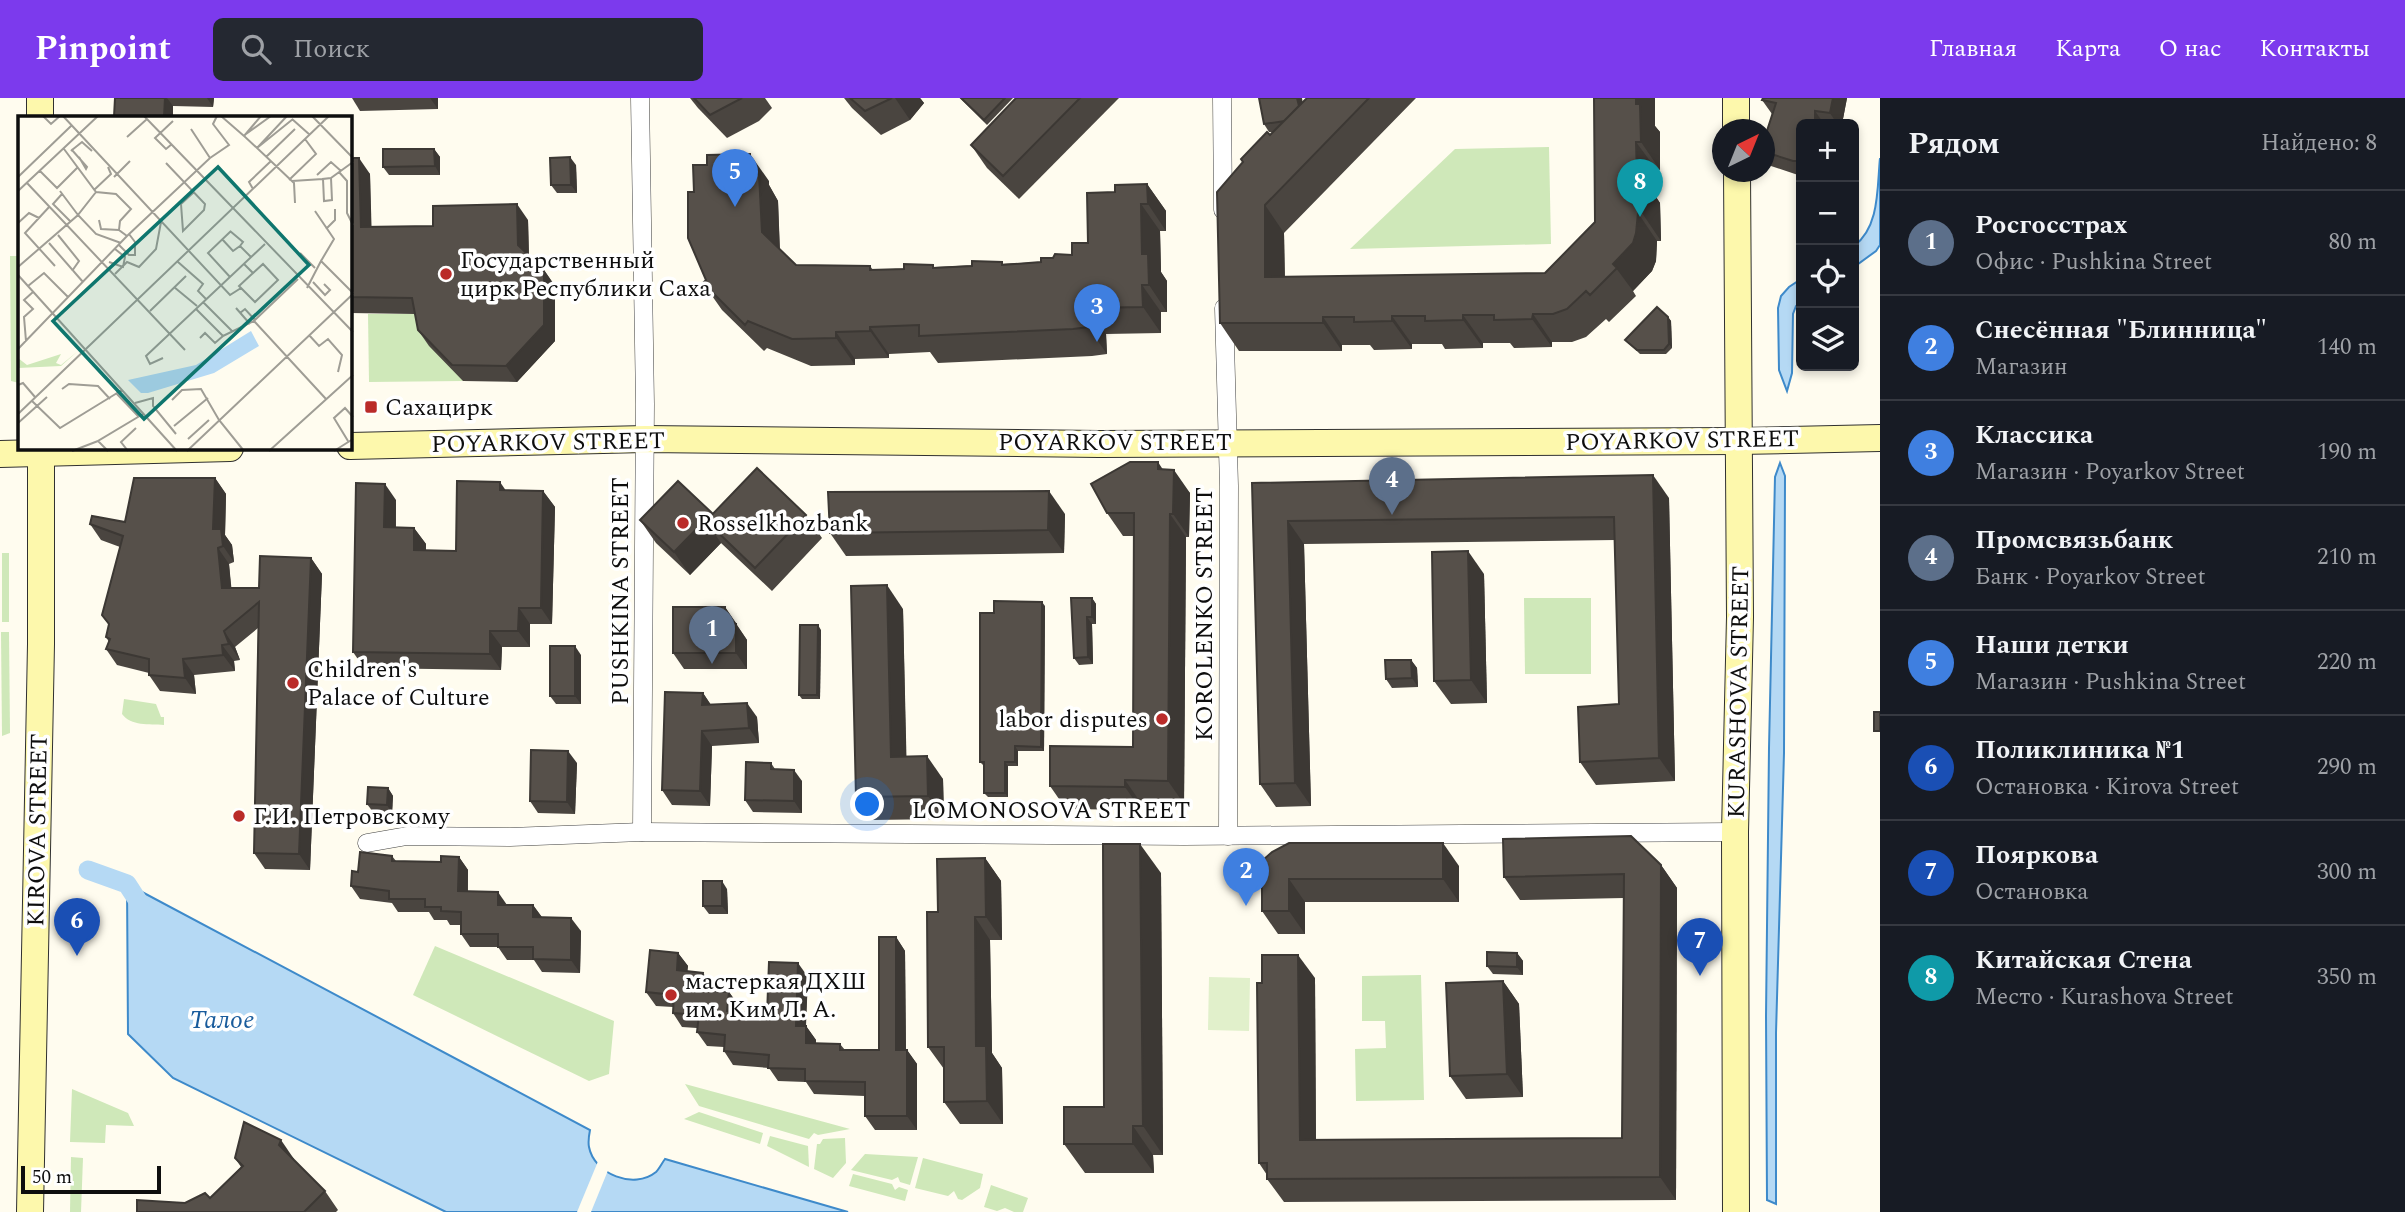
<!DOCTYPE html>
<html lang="ru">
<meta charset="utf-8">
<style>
body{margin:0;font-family:Spectral,serif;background:#242831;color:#f1f3f6}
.controls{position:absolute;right:21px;top:21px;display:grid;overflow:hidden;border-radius:10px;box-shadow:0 4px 10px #0003}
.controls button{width:63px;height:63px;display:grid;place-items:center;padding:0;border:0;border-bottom:2px solid #363941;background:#171b24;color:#f1f3f6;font:35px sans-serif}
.compass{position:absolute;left:1712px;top:21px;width:63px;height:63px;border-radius:50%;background:#171b24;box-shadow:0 4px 10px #0003;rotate:43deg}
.scale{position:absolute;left:21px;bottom:18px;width:140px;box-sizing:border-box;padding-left:7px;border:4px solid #0e0e0e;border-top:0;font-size:19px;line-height:24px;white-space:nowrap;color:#0e0e0e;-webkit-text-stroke:5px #fff;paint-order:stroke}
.you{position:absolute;left:868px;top:707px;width:24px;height:24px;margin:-18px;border:5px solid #fff;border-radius:50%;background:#1a73e8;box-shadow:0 0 0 10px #1a73e833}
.badge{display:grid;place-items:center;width:46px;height:46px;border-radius:50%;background:#7c3aed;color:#fff;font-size:23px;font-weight:700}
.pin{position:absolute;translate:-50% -58px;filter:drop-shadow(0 2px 4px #0008)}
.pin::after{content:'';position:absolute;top:37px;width:24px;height:21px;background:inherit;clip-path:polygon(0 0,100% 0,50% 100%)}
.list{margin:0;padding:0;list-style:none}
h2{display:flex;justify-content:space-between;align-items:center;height:91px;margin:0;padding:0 28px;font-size:30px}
h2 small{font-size:23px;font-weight:400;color:#9ea1a6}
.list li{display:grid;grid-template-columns:46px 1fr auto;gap:21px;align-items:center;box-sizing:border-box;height:105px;padding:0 28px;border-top:2px solid #363941}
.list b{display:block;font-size:26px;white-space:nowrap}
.list p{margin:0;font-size:23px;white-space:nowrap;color:#9ea1a6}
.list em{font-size:23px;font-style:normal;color:#9ea1a6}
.icon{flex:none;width:38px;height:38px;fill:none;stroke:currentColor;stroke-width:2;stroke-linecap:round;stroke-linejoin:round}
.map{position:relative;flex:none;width:1880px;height:1114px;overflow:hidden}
header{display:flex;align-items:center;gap:42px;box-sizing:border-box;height:98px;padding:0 35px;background:#7c3aed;color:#fff}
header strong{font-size:33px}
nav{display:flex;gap:38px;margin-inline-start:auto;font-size:24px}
.search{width:490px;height:63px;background:#242831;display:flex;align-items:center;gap:18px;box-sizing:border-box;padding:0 24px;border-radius:10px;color:#9ea1a6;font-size:26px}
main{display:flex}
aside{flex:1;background:#171b24}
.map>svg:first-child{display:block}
.green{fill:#cfe8b9}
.pitch{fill:#e1f0cb}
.water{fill:#b5d9f4;stroke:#3e8aca;stroke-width:2}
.pier{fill:#fffcef}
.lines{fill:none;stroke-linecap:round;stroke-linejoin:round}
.canal{stroke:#b5d9f4;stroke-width:19}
.street-casing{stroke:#414141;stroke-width:19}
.secondary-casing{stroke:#303030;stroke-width:28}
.street{stroke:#fff;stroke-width:18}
.secondary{stroke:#fdf8ac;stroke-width:26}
.wall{fill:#4a4540}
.shaded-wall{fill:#3c3834}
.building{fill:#56504a;stroke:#3c3834;stroke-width:2}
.poi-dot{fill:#ba2b29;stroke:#fff;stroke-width:2.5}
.labels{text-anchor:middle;stroke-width:7;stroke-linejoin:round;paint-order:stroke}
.poi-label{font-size:24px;fill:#0e0e0e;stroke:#fff;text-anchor:start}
.street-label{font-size:24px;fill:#0e0e0e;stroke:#fff}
.water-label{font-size:26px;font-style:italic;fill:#1a5c9c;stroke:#fff}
.inset-road{fill:none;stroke:#9f9d95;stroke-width:2}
.view{fill:#0f766e;fill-opacity:0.15;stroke:#0f766e;stroke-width:3.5}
.inset-edge{fill:none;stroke:#0e0e0e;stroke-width:3.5}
</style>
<header>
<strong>Pinpoint</strong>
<div class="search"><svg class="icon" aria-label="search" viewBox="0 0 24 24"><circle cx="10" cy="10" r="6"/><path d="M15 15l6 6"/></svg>Поиск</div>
<nav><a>Главная</a><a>Карта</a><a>О нас</a><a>Контакты</a></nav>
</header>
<main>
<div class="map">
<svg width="1880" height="1114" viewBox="0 0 1880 1114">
<rect width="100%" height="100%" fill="#fffcef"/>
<!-- green -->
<g class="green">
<path d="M1549,49L1551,146L1350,151L1455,51Z"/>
<path d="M10,158H18L19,285L11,283Z"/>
<path d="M368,216H424L463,283L369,284Z"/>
<rect x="2" y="455" width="7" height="69"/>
<path d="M1524,500H1591V576H1525Z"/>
<path d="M1,534H9L10,635L2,638Z"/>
<path d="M124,601L156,606L161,619H164V627C149,626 131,628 122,616Z"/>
<path d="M435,848L614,923L609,976L589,983L413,897Z"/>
<path d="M1421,877L1424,1002L1356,1003L1355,951L1386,950L1385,923H1362V878Z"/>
<path d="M685,986L850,1031L818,1037L814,1035L809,1041L699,1008Z"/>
<path d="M72,991L128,1015L134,1028L106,1027L105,1045L70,1044Z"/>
<path d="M699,1014L763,1035L760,1046L684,1021Z"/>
<path d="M770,1038L808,1048L809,1069L767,1048Z"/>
<path d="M845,1040L846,1065L833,1080L814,1071L817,1046H820L823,1041Z"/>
<path d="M865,1056L918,1059L910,1087L900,1084L898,1079L892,1082L851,1072Z"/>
<path d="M71,1059L83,1060L81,1114H70Z"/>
<path d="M923,1060L983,1076L980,1090L962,1102L958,1101L954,1093L948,1098L915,1090Z"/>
<path d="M853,1076L892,1086L895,1092L899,1089L908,1092L905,1103L849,1088Z"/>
<path d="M991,1087L1028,1100L1023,1114H1014L1005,1110L997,1113L984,1109Z"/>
</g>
<!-- pitch -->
<path class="pitch" d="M1209,879L1250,880L1249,933L1208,932Z"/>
<!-- water -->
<g class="water">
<path d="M1880,60V147L1876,153L1854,169V148C1880,129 1877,89 1880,60Z"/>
<path d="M1801,181V204L1796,208L1793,216L1792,275L1787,293L1779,272L1778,210L1781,198L1789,189Z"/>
<path d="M1780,365L1785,378L1784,655L1776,935V1106L1767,1102L1766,918L1769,650L1775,379Z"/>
<path d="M127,786L590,1032C589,1037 588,1044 589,1049C594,1076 634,1092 656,1074C659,1071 662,1065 665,1061L848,1114H446L173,980L128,936Z"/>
</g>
<!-- pier -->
<path class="pier" d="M599,1061L609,1070L591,1114H577Z"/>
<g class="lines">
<!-- canal -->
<path class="canal" d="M88,772L127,786L140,806"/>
<!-- street casing -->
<g class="street-casing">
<g id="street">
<path d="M640,0L645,306L642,734"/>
<path d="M1222,0L1223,112"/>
<path d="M1224,210L1229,388L1228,738"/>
<path d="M367,745L407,738L510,739L642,734L1184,738L1735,734"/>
</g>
</g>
<!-- secondary casing -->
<g class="secondary-casing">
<g id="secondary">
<path d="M1736,0V32"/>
<path d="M40,19V0"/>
<path d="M350,348L645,341L1099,346L1739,343L1880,340"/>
<path d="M0,356L230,350"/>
<path d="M30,1114L41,546V350"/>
<path d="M1736,1114L1735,734L1740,519L1737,74"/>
</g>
</g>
<!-- street -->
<use href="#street" class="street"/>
<!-- secondary -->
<use href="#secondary" class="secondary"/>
</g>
<!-- wall -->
<g class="wall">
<path d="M115,0H214L213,9L173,8V19H114Z"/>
<path d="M352,0H438V11L360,13Z"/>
<path d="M690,0H765L772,10L759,23L727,40L698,10Z"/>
<path d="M844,0H920L924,5L910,22L881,37L852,10Z"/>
<path d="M960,0H1013L987,27Z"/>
<path d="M1016,0H1119L1019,101L987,70L971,47Z"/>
<path d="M1259,0H1302V4L1307,0H1416L1284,135L1285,179L1545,175L1595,124L1594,0H1659H1655V28L1660,34V72L1656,71V99L1660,105L1661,143H1657L1656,163L1652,173L1633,193L1636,198L1609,224L1606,221L1586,239L1572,244H1552V249L1514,250L1510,245H1483V250L1445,251L1442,246H1412V251L1374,252L1370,247H1342V253H1239L1220,225L1243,64L1241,61L1274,34H1269L1264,26Z"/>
<path d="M1847,0L1842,26H1801V78L1771,68L1765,59V39L1772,16L1762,2Z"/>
<path d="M434,51L440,59V77H389L383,69Z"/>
<path d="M350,60L370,76L371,129L433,128L528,122L529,158L544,172L555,188V243L517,284L463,283L429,248L418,232L415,216L350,215Z"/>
<path d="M576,67L577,95H557L551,87Z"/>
<path d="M769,83V87L778,103L780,152L796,167L870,168L873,172L1041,164L1053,160L1072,157L1088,145L1115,94L1147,86L1166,113V133H1160L1161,174L1167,183V214H1161V235L1106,236L1107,256L1092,258L938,265L930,254L889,256V260L855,261V267L811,268L767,250L764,253L722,212L703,185L706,182L694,94Z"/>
<path d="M1668,219L1671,223L1672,250L1666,256H1640L1625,242Z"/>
<path d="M1163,371L1190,395L1189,439H1186L1184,706L1141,705V712L1066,711L1050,688L1133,649L1134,438H1123L1107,415Z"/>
<path d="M215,380L226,396L225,437L232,447L234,464L229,466L231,490H259L311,460L322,476L310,772L265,771L254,755L258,530L235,549L240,562L234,563L235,573L194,577L196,596L160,593L149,577V575L117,567L106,551L109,544L106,539L109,527L102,517L120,449L101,442L90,426L125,424Z"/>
<path d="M1252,385L1669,400L1675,683L1596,687L1580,664L1619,606L1615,442L1304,446L1311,708L1276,709L1260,686Z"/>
<path d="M506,393H543L555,409L552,526H530V549H502L501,572L364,570L353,554L396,402V429L414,430L426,446V452L456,453Z"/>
<path d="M712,415L713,416L806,417L822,440L772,493L721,445L690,477L656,445L640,422Z"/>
<path d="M1065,416L1064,455L846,458L830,435Z"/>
<path d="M1484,476L1487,605L1451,606L1434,583Z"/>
<path d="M1092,500L1096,506V526H1092L1093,566L1079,567L1074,560Z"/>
<path d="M1045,508L1044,653H1018V668H1008V699H988L984,695V668L980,664L994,515Z"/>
<path d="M725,509L747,542V571H684L673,555Z"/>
<path d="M903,511L906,658L943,681L944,721L872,722L856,699Z"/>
<path d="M821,532L820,601H802L799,597Z"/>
<path d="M581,557V606H556L550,598Z"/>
<path d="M1411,562L1417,570L1418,589L1392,590L1386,581Z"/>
<path d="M703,595L711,607L757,619L759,645L712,648L710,708L672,707L662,692Z"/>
<path d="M577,665L575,716L538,715L530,703Z"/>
<path d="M771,665L775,671L802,683V715L753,714L745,702Z"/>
<path d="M388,690L393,698L392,715L373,714L367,706Z"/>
<path d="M1272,754L1459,768V804H1305V836H1278L1262,813Z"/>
<path d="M392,758L396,763L441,764L459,759L468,772V793L507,807H533L542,819L581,833L580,875L542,874L534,862H507L498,849H470L461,836V827H450L447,822H434L429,814H398L392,805L360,801L351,788L358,774Z"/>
<path d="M985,760L1001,783L1002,842H990L992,955L1002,970L1003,1026H960L944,1004V971L928,949L938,814Z"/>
<path d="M1661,767L1677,790L1676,1102L1284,1104L1267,1081V1077L1259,1065L1262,885L1315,880L1316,1042L1622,1040L1624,800L1520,802L1504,779Z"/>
<path d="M1161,775L1163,1057H1153L1154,1075H1085L1064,1046L1104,1009Z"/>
<path d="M727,791L728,816H709L703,808Z"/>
<path d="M896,839L905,853L906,952H907L917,966V1032H875L865,1018V998L814,996L806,984L778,983L769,970L733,967L724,953V949L707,948L697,934V930L682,929L673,915V909L656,908L646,894L678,855L688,868L687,873L703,875L712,889V893L729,894L739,908L738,914L767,917L808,879L806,928L816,942V945L840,946L845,952H879Z"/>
<path d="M1517,855L1523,863V877L1493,876L1487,868Z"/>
<path d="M1503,883L1519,906L1523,999L1466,1001L1450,978Z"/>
<path d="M235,1060L294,1061V1062L325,1093L338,1112L336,1114H137L210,1100L241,1069Z"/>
</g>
<!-- shaded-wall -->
<g class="shaded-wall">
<path d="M165,0H167L173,8V19H164Z"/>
<path d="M207,0H214L213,9Z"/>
<path d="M430,0H438V11Z"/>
<path d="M895,0H920L924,5L910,22Z"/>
<path d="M1297,0H1302L1306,28L1301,20Z"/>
<path d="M1636,0H1655V28L1660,34V72L1641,44Z"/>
<path d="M1833,0H1847L1842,26H1837L1830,15Z"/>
<path d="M1815,13L1824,26H1815Z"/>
<path d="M1636,44L1656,71V99L1660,105L1661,143L1642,115L1637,77Z"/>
<path d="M434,51L440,59V77L435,68Z"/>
<path d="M750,56L769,83V87L778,103L780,161L762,134L754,76L750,66Z"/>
<path d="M570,59L576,67L577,95L571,87Z"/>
<path d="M359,60L370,76L372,145L361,129Z"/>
<path d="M1147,86L1166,113V133L1148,106Z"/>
<path d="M517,106L528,122L529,163L518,147Z"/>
<path d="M1141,106L1160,133L1161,174L1167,183V214L1149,187L1142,156Z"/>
<path d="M1265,107L1284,135L1285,207L1265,179Z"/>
<path d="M1638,115L1657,143L1656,163L1652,173L1633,193L1613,166Z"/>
<path d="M544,172L555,188V243L517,284L506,268Z"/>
<path d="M1142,187L1161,214V235L1143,209Z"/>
<path d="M1088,210L1106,236L1107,256L1088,229Z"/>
<path d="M1533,216L1552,244V249L1532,221Z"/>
<path d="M1463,217L1483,245V250L1463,222Z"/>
<path d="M1392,218L1412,246V251L1392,223Z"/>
<path d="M1323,219L1342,247V253L1323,225Z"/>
<path d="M1668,219L1671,223L1672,250L1669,246Z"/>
<path d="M870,229L889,256V260L870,233Z"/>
<path d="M836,234L855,261V267L836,240Z"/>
<path d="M1158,364L1173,387L1174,372L1190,395L1189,439L1173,416L1158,371Z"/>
<path d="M1653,377L1669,400L1675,683L1659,660Z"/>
<path d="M215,380L226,396L225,437L232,447L234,464L223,448L213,431Z"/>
<path d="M500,384L511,400L500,392Z"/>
<path d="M385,386L396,402L395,445L384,429Z"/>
<path d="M543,393L555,409L552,526L541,510Z"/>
<path d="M1049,393L1065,416L1064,455L1048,432Z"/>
<path d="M712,415L728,438L706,423L721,445L690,477L674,454Z"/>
<path d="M1170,416L1186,439L1184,706L1168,683Z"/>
<path d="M1288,423L1304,446L1311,708L1295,685Z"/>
<path d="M414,430L426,446L425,468L414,452Z"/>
<path d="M218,450L229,466L233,506L222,490Z"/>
<path d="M1468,453L1484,476L1487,605L1471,582Z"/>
<path d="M311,460L322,476L310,772L299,756Z"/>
<path d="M887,487L903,511L907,682L891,659Z"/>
<path d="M1092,500L1096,506V526L1092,519Z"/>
<path d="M1042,504L1045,508L1044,653L1041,649Z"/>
<path d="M725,509L736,525V541L724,525Z"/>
<path d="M519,510L530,526V549L518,533Z"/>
<path d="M1087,519L1092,526L1093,566L1088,559Z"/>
<path d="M736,526L747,542V571L736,555Z"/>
<path d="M818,527L821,532L820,601L817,597Z"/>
<path d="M224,533L235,549L240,562L229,546Z"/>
<path d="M490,533L502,549L501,572L490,556Z"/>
<path d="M222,547L234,563L235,573L223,557Z"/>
<path d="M575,548L581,557V606L575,598Z"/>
<path d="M183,561L194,577L196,596L185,580Z"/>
<path d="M1411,562L1417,570L1418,589L1412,580Z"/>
<path d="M703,595L713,610L702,607Z"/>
<path d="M747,605L757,619L759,645L749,630Z"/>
<path d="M702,633L712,648L710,708L700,693Z"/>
<path d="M1015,648L1018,653V668L1015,664Z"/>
<path d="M568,653L577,665L575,716L567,704Z"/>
<path d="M927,658L943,681L944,721L928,698Z"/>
<path d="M1005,664L1008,668V699L1005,695Z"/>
<path d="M794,672L802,683V715L794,703Z"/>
<path d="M1125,682L1141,705V712L1125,689Z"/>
<path d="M388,690L393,698L392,715L387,707Z"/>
<path d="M1443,745L1459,768V804L1443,781Z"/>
<path d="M1140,746L1161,775L1163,1057L1143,1028Z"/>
<path d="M459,759L468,772L467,806L458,793Z"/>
<path d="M985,760L1001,783L1002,842L986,819Z"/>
<path d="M1661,767L1677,790L1676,1102L1660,1079Z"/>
<path d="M1289,781L1305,804V836L1289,813Z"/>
<path d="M722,783L727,791L728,816L722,808Z"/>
<path d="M498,794L507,807H498Z"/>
<path d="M533,807L543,821L533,819Z"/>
<path d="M975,819L990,842L992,955L1002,970L1003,1026L987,1003L976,948Z"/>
<path d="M571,820L581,833L580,875L571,862Z"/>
<path d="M896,839L905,853L906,966L896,952Z"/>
<path d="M678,855L688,868L686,886L677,872Z"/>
<path d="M1517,855L1523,863V877L1517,869Z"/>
<path d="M1298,857L1315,880L1316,1066L1300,1042Z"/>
<path d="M798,865L808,879L805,941L796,928Z"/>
<path d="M703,875L712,889L711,905L701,892Z"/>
<path d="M1503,883L1519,906L1523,999L1507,976Z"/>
<path d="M729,894L739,908L737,927L727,913Z"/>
<path d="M806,928L816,942L815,958L806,945Z"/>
<path d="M907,952L917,966V1032L907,1018Z"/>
<path d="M1133,1028L1153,1057L1154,1075L1133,1046Z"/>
<path d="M281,1042L294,1061L292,1066L279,1047Z"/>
</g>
<!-- building -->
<g class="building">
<path d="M115,0H165L164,19H114Z"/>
<path d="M694,0H742L710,17Z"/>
<path d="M850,0H892L865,13Z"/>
<path d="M961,0H1005L984,22Z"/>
<path d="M1016,0H1080L1003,78L971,47Z"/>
<path d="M1259,0H1297L1299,8L1285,23L1264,26Z"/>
<path d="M1307,0H1369L1265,107V179L1545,175L1595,124L1594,0H1636V6H1640L1641,44H1636L1637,77H1641L1642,115H1638L1636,135L1633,145L1613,166L1617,170L1590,197L1586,193L1567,211L1553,216H1533L1532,221L1494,222V217H1463V222L1425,223V218H1392V223L1354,224V219H1323V225H1220L1217,94L1243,64L1241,61L1267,34L1270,37Z"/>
<path d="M1763,0H1833L1830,15L1815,13V26H1801V63H1793L1765,54V39L1776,5L1762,2Z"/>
<path d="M383,51H434L435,68L383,69Z"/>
<path d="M750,56V66H754V76H759L762,134L796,167L870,168V172L904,171V166L933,167V170L972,168V163L1002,164V167L1041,164V160H1053L1055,156L1072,157V145H1088L1087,95L1115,94V87L1147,86L1148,106H1141L1142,156H1148L1149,187H1142L1143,209L1088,210V229L1073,231L919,238V227L870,229V233L836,234V240L792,241L748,223L745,227L703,185L706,182L688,140V94H694L693,67H707V57Z"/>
<path d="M570,59L571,87H551L550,60Z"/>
<path d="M350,60H359L361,129L433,128V108L517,106L518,147L544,172V227L506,268L452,267L418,232L412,200L350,199Z"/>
<path d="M1657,209L1668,219L1669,246L1664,252H1637L1625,242Z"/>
<path d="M1130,364H1158V371L1174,372L1173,416H1170L1168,683L1125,682V689L1050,688V648L1133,649L1134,415H1107L1091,386Z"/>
<path d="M757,370L806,417L755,470L706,423Z"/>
<path d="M1653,377L1659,660L1580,664L1578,609L1619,606L1614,419L1288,423L1295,685L1260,686L1252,385Z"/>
<path d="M134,380H215L213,431H221L223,448L218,450L222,490H259L260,458L311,460L299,756L254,755L259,504L224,533L229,546L222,547L223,557L183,561L185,580L149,577V561L106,551L110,541L106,539L109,526L102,517L123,438L90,426L92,418L125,424Z"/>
<path d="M457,383L500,384V392L543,393L541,510H519L518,533H490V556L353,554L356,385L385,386L384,429L414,430V452L456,453Z"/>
<path d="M678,383L712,415L674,454L640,422Z"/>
<path d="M1049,393L1048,432L830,435L828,394Z"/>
<path d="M1468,453L1471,582L1434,583L1432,454Z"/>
<path d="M887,487L891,659L927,658L928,698L856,699L851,488Z"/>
<path d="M1071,500H1092V519H1087L1088,559L1074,560Z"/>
<path d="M994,503L1042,504L1041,649L1015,648V664H1005V695H984V664H980V515H994Z"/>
<path d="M673,509H725L724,525L736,526V555H673Z"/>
<path d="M800,527H818L817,597H799Z"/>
<rect x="550" y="548" width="25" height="50"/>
<path d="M1385,562H1411L1412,580L1386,581Z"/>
<path d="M665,594L703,595L702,607L747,605L749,630L702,633L700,693L662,692Z"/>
<rect x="1874" y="614" width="6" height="19"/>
<path d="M531,652L568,653L567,704L530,703Z"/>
<path d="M746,664L771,665V671L794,672V703L745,702Z"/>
<path d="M368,689L388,690L387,707L367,706Z"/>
<path d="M1631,738L1661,767L1660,1079L1267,1081V1065H1259L1257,885H1262V857H1298L1300,1042L1622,1040L1624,776L1504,779L1503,741Z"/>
<path d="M1289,745H1443V781H1289V813H1262V763L1272,754Z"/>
<path d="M1103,746H1140L1143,1028H1133V1046H1064V1009H1104Z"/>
<path d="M360,754L392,758V763L441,764V758L459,759L458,793L498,794V807H533V819L571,820V862L533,861V849H498V836H461V814L441,813V809H425V801H389V793L351,788L352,773L358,774Z"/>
<path d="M985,760L986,819H975L976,948H986L987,1003L944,1004V949H928L927,814H938L937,761Z"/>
<rect x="703" y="783" width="19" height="25"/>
<path d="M879,839H896V952H907V1018H865V984L805,983V971L768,970L769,957L724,953L725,937L697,934L699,917L673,915L674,897L646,894L650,852L678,855L677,872L703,875L701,892L729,894L727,913L767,917L769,864L798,865L796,928H806V945L840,946V952H879Z"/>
<path d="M1487,854L1517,855V869L1487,868Z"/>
<path d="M1503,883L1507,976L1450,978L1446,885Z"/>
<path d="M244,1024L281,1042L279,1047L325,1093L304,1114H137V1102L185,1105L205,1095L210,1100L243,1068L235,1060Z"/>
</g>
<!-- markers -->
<g class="poi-dot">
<circle cx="446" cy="176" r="7"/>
<rect x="364" y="302" width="14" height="14" rx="3.5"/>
<circle cx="683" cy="425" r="7"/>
<circle cx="293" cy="585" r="7"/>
<circle cx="1162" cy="621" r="7"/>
<circle cx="239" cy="718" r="7"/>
<circle cx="671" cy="897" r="7"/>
</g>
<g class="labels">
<!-- poi labels -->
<g class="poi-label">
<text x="460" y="170">Государственный<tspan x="460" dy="28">цирк Республики Саха</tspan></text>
<text x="385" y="317">Сахацирк</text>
<text x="697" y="433">Rosselkhozbank</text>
<text x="307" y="579">Children's<tspan x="307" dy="28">Palace of Culture</tspan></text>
<text x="1148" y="629" text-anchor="end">labor disputes</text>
<text x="253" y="726">Г.И. Петровскому</text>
<text x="685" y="891">мастеркая ДХШ<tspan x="685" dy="28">им. Ким Л. А.</tspan></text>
</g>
<!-- street labels -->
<g class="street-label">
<text transform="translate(1682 342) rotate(-1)" y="8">POYARKOV STREET</text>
<text transform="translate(548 344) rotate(-1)" y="8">POYARKOV STREET</text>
<text x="1115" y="352">POYARKOV STREET</text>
<text transform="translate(620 493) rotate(-90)" y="8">PUSHKINA STREET</text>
<text transform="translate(1204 516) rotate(-90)" y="8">KOROLENKO STREET</text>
<text transform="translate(1738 594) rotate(-89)" y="8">KURASHOVA STREET</text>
<text x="1051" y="720">LOMONOSOVA STREET</text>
<text transform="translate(37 732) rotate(-89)" y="8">KIROVA STREET</text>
</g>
<!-- water labels -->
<g class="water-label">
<text x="222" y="930">Талое</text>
</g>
</g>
<!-- overview -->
<g transform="translate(18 18)">
<rect width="334" height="334" fill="#fffcef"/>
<path d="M60,235L43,250L0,252V242L9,249L43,238L38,247L43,249Z" fill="#cfe8b9"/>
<path d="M233,215L241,230L196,257L130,277H123L110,264L178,249Z" fill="#b5d9f4"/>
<path class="inset-road" d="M25,0L33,8L42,0M45,0L212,179L223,172M126,0L335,216M203,0L226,20M243,0L226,20L239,32L275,3M269,0L239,32L276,67L277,87M294,0L335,42M274,3L292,19M173,13L192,42M228,18L253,0M109,21L129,3M154,28L148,33L137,22L155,5M46,33L78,76L98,78L113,93L102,105L101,114L109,120M54,34L64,26L74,35M53,35L54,34L69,51L68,53L61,41M248,41L277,13M148,47L187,88L186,94L165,115L163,88L176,76M22,55L39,72L59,52M321,56L329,65V97L335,109M299,59L313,46L323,55M0,61L53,10M96,61L112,45M313,62L305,63L306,85L314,84L313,62L335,46M271,64L298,38L287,23M274,65L305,63M9,67L167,234M235,73L231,66L253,45M76,74L93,58L90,51M0,75L80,0M78,76L60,99L78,118L103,127M44,78L35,88L53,106M32,90L7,117L37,150M297,95L316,123L303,145M81,104L83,113L101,114M0,107L11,97L21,102M308,113L317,104V93M212,115L225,126L222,130M40,119L61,145L54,155M204,123L215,135L222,130L233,141M31,127L65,166M101,129L111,139H117V126L111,118M282,137L297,152M91,146L105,151L107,141L97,133M160,146L185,168L180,175L188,183M226,148L235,157L245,148L260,164L237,186L221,170L235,157M0,151L60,99L42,75M97,158L109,146L121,151L138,133L143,106M0,159L159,335M212,161L190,137L213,115M295,166L307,179L312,174L306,168M10,170L26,157L50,181M156,171L179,190M289,172L303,145L335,177M185,186L215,216M218,192L232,208M178,193L205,220L236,205L280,163M132,195L168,160M222,197L227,193L237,204M236,205L308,283M291,219L301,230L310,223L324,239L320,256M182,222L187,217L197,227L205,220M8,225L6,201L15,193L6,184L15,176M0,233L109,120L192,42L211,29L195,8L199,0M145,242L132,248L128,240L247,128M0,269L5,267L17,281M44,273L51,268L80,270L92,283M99,278L120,300M154,284L164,274L183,273L201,304L226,335M14,285L42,312L104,274M117,287L135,282V290L158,318M0,298L311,0M0,307L29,281M156,310L190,282M170,323L191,304M330,325L316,302L327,292L335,301M54,335L80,325M90,335L80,325L125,298M110,335L103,326L118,312M169,335L335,178M251,335L335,259M316,335L335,323"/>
<path class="view" d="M200,51L291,149L126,303L35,205Z"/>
<rect width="334" height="334" class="inset-edge"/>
</g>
</svg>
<div class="controls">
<button>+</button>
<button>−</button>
<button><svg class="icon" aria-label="locate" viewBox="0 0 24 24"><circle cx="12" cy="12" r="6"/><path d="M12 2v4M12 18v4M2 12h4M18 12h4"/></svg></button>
<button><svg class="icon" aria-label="layers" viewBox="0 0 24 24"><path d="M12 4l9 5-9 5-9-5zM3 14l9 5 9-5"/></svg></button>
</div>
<svg class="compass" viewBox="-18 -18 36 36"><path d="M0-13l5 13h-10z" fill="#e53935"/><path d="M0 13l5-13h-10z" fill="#9ea1a6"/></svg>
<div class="scale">50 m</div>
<div class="you"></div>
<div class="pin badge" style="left:712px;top:566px;background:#5c6f8a">1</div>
<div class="pin badge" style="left:1246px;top:808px;background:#3f7fe0">2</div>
<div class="pin badge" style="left:1097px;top:244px;background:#3f7fe0">3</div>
<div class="pin badge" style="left:1392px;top:417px;background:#5c6f8a">4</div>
<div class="pin badge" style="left:735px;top:109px;background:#3f7fe0">5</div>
<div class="pin badge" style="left:77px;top:858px;background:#1a4fb4">6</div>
<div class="pin badge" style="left:1700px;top:878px;background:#1a4fb4">7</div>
<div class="pin badge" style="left:1640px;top:119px;background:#0f9aa8">8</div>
</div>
<aside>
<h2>Рядом<small>Найдено: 8</small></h2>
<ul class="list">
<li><span class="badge" style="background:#5c6f8a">1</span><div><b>Росгосстрах</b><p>Офис · Pushkina Street</p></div><em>80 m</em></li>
<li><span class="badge" style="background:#3f7fe0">2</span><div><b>Снесённая &quot;Блинница&quot;</b><p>Магазин</p></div><em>140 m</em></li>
<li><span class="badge" style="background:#3f7fe0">3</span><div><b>Классика</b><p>Магазин · Poyarkov Street</p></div><em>190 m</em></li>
<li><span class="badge" style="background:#5c6f8a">4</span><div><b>Промсвязьбанк</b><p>Банк · Poyarkov Street</p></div><em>210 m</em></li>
<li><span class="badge" style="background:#3f7fe0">5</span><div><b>Наши детки</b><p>Магазин · Pushkina Street</p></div><em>220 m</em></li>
<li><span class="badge" style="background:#1a4fb4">6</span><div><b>Поликлиника №1</b><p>Остановка · Kirova Street</p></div><em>290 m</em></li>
<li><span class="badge" style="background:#1a4fb4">7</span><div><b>Пояркова</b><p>Остановка</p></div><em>300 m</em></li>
<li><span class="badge" style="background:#0f9aa8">8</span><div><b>Китайская Стена</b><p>Место · Kurashova Street</p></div><em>350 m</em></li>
</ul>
</aside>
</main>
